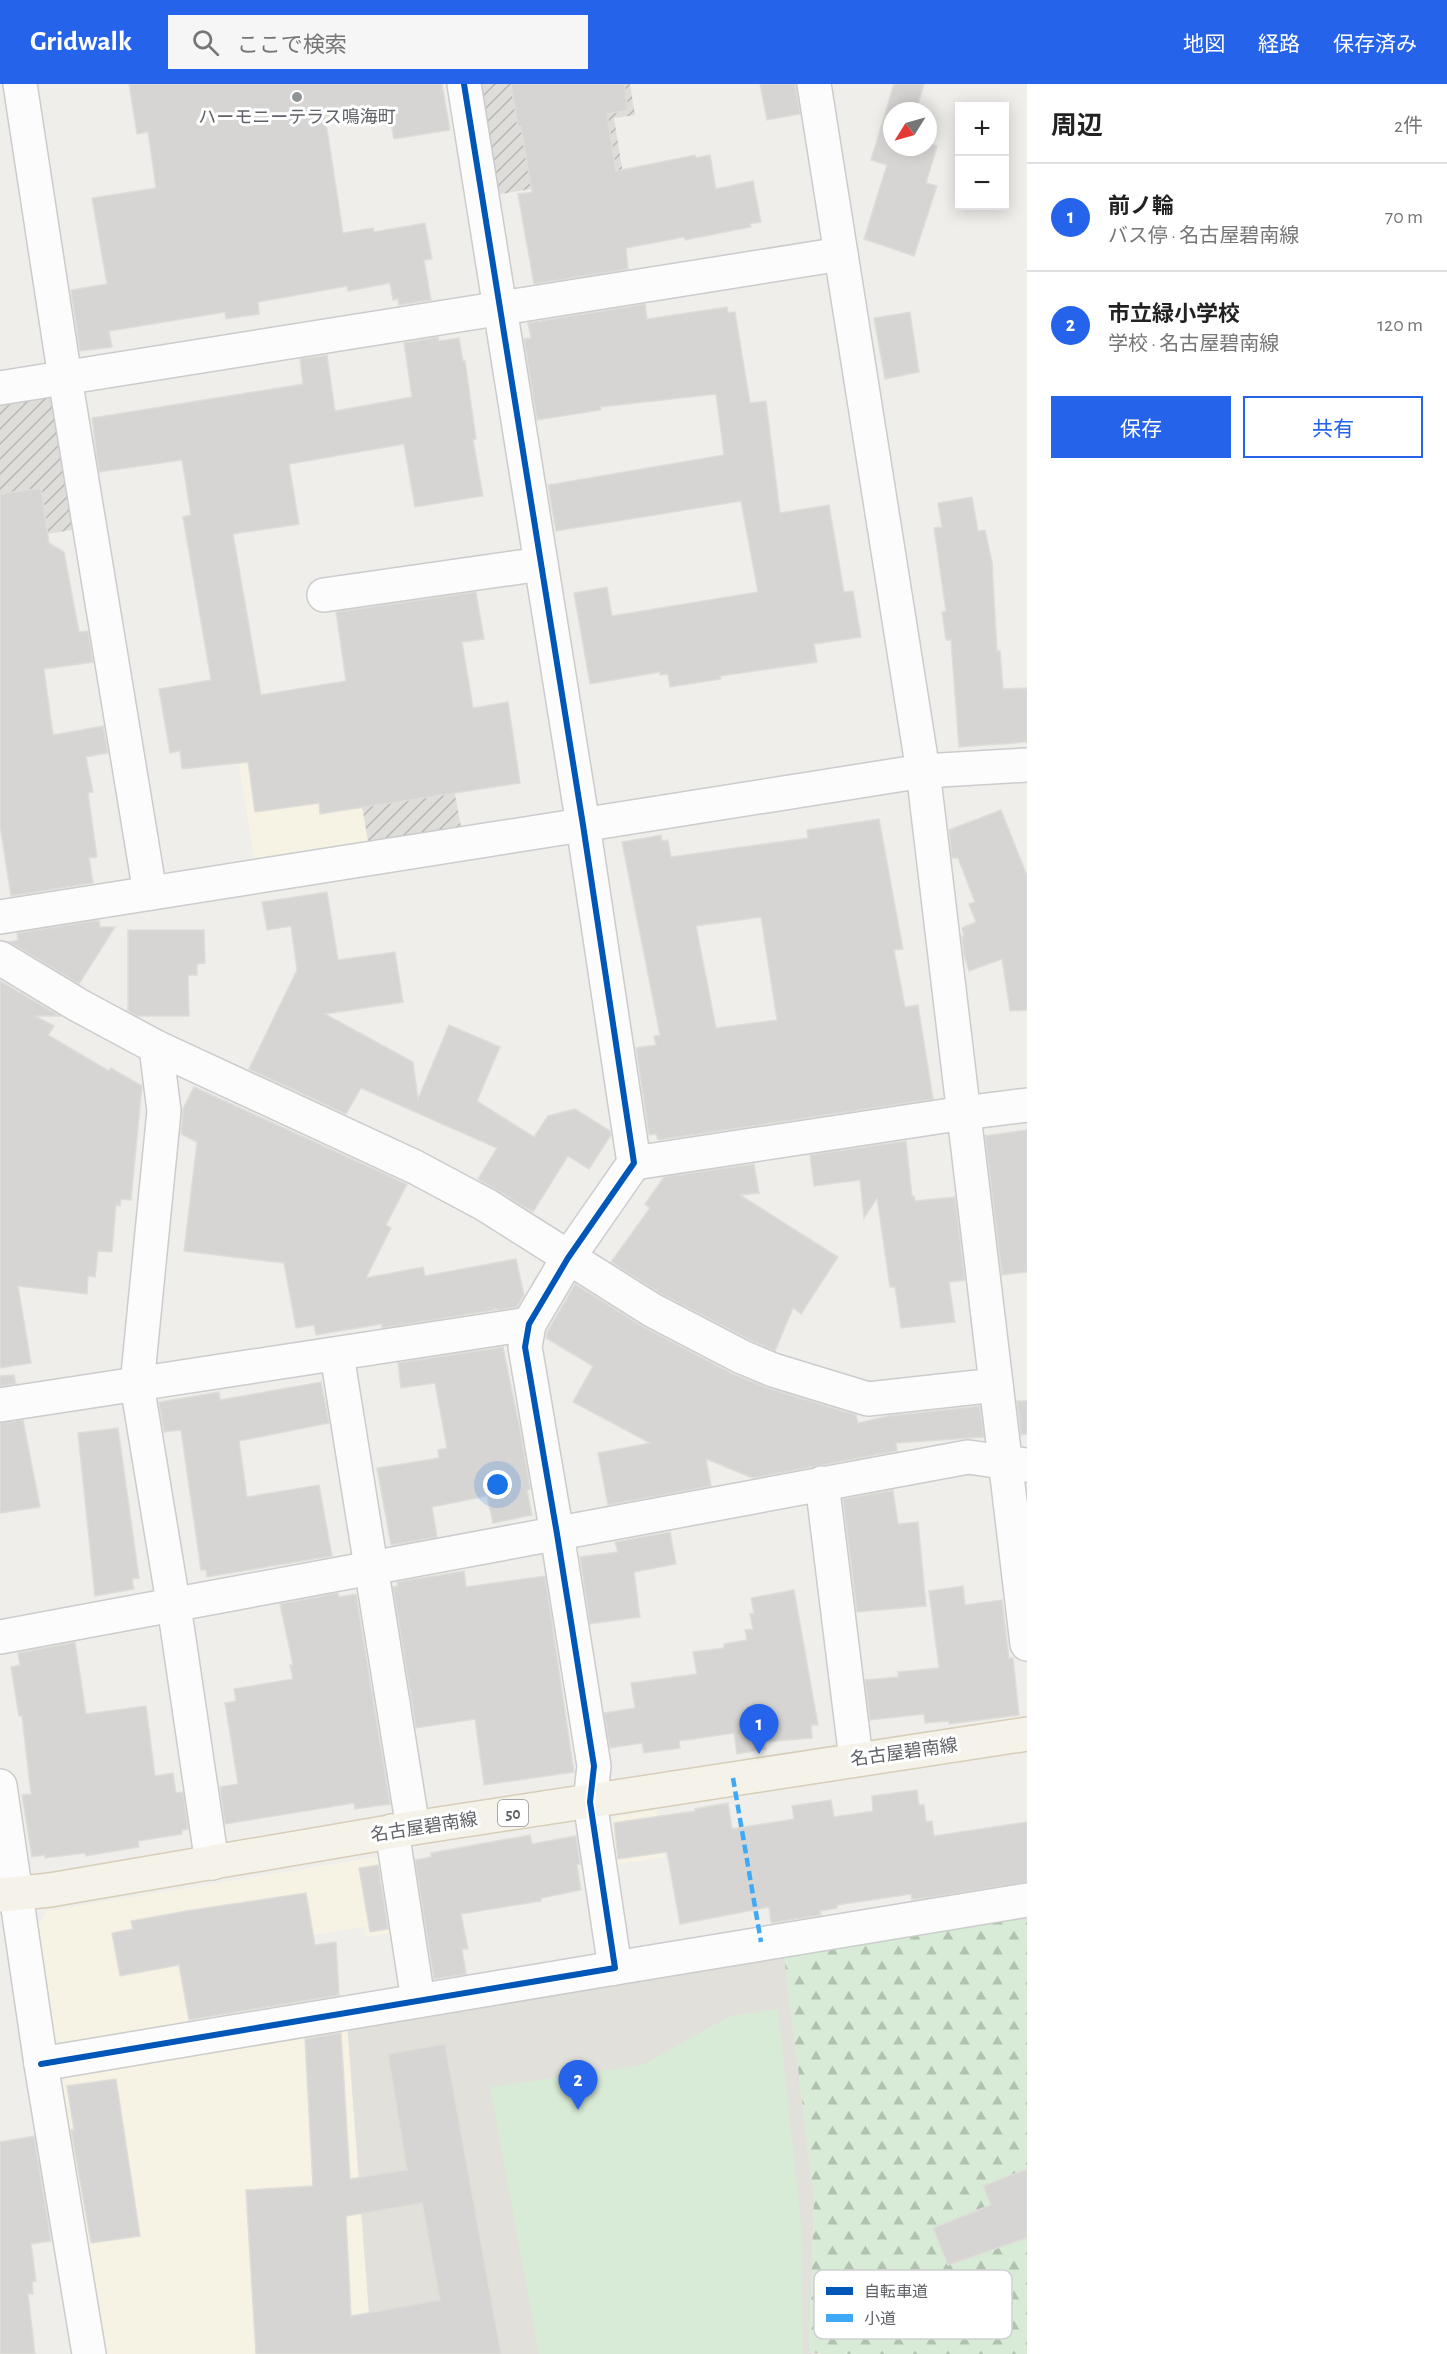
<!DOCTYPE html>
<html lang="ja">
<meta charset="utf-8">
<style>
body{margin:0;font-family:"Alegreya Sans","Noto Sans JP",sans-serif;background:#f6f6f6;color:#222}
.controls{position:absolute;right:18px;top:18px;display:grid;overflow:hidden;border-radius:0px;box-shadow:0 3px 15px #0003}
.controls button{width:54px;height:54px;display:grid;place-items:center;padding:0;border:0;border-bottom:2px solid #e0e0e0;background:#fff;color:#222;font:30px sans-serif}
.compass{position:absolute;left:883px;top:18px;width:54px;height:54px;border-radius:50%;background:#fff;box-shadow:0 3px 15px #0003;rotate:233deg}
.you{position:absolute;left:498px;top:1401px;width:21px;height:21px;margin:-15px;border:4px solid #fff;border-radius:50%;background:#1a73e8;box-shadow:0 0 0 9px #1a73e833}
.badge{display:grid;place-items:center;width:39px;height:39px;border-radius:50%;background:#2563eb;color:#fff;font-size:20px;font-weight:700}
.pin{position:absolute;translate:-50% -50px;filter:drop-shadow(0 2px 3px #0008)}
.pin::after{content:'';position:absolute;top:32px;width:21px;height:18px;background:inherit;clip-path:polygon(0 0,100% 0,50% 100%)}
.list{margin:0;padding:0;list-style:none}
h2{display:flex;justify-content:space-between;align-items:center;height:78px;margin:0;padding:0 24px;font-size:26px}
h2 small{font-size:20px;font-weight:400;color:#767676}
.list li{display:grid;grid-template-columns:39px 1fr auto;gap:18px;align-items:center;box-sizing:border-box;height:108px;padding:0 24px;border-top:2px solid #e0e0e0}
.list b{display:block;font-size:22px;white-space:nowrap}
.list p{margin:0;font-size:20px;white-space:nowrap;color:#767676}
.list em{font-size:20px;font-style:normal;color:#767676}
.actions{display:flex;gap:12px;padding:18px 24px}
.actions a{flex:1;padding:14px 0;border:2px solid #2563eb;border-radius:0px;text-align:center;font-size:21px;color:#2563eb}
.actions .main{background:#2563eb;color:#fff}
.icon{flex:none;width:33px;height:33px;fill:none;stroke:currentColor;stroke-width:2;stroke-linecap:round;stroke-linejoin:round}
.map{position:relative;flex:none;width:1027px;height:2270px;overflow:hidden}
header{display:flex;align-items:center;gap:36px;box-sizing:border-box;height:84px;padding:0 30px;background:#2563eb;color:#fff}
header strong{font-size:28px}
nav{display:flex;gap:33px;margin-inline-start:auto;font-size:21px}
.search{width:420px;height:54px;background:#f6f6f6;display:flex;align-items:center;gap:15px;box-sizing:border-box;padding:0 21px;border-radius:0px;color:#767676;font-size:22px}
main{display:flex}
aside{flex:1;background:#fff}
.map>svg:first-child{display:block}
.commercial{fill:#f7f3e4}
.industrial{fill:url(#industrial-furrows)}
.education{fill:#e2e0da}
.green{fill:#d8ebd6}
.forest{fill:url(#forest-firs)}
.building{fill:#d6d5d3;stroke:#deddd9;stroke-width:1.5;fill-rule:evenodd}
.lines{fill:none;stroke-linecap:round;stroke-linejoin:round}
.minor-casing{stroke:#cbcccc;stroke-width:36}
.major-casing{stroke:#d7ceb8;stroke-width:36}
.minor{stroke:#fdfcfc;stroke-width:33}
.major{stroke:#f4f2e9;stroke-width:33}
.quiet{stroke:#3fa9f5;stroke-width:4.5;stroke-dasharray:9 4.5;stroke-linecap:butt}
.cycleway-casing{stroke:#fff;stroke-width:10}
.cycleway{stroke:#0057b8;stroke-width:6}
.poi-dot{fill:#919496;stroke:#fff;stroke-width:2}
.labels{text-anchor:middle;stroke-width:6;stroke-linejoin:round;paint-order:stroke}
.shield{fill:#fff;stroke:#8f9295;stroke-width:1.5}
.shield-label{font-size:16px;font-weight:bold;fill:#5f6368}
.poi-label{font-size:18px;fill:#5f6368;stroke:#fff}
.street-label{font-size:18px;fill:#5f6368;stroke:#fff}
.key{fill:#fff;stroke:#cfd0d2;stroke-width:1.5}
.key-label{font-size:16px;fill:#5f6368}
</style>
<header>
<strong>Gridwalk</strong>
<div class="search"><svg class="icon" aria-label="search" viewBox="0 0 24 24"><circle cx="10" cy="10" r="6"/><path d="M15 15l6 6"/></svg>ここで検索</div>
<nav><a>地図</a><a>経路</a><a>保存済み</a></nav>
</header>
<main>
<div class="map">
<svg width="1027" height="2270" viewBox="0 0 1027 2270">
<defs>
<pattern id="industrial-furrows" width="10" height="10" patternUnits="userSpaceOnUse" patternTransform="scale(1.5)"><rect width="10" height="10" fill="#dfddda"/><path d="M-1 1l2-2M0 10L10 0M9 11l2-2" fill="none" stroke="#b8b7b5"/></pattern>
<pattern id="forest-firs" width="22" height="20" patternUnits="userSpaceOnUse" patternTransform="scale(1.5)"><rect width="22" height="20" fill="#d8ebd6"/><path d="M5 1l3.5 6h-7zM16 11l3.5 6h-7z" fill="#b2c2b1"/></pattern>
</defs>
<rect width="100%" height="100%" fill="#efeeea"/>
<!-- commercial -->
<g class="commercial">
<path d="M352,663L368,757L254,774L239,680Z"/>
<path d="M657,1726L665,1773L616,1780L610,1740L615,1733Z"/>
<path d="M383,1772L399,1847L366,1853L364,1843L266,1858L278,1930L74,1964L49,1952L34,1846L47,1827Z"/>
<path d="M347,1939L372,2270H103L60,2002L71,1988Z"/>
</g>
<!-- industrial -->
<g class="industrial">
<path d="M477,0H630L635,31L614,34L623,90L495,111Z"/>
<path d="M43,307L58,322L77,445L0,458V314Z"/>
<path d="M439,624L461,743L368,757L352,663Z"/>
</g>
<!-- education -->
<path class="education" d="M783,1864L814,2113L809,2268L823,2270H372L347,1939Z"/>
<!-- green -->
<path class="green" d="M778,1925L801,2140L803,2270H539L490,2003L643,1981L730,1932Z"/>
<!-- forest -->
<path class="forest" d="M1027,1823V2270H823L809,2268L814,2113L783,1864Z"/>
<!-- building -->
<g class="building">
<path d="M129,0H442L450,46L394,55L388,24L325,32L343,149L373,144L374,148L425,139L432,175L424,176L431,216L399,221L398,215L393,216L390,199L348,207L347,202L258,218L259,230L226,235L225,228L109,247L112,263L80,267L71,206L107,200L92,114L156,104L148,48L137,50Z"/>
<path d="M511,0H624L628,26L607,30L616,87L695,71L696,74L710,71L716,105L753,97L761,138L750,140L751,143L685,156L684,153L626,164L628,185L534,200L518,110L532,108L521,43L518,44Z"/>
<path d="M760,0H795L800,30L767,36Z"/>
<path d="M894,0H924L916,27H892V63H928V60L937,62L926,99L937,102L914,172L864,155L887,81L871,76Z"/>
<path d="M645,220L647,235L727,223L728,229L735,228L750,319L766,317L780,429L829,421L844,508L853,507L861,553L814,560L817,578L720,592L721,595L670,603L668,590L660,591V588L590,600L574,509L607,503L612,532L758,508L741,417L556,447L548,401L724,371L716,310L600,323L601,326L537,336L524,255L531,254L528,239Z"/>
<path d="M910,228L919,288L885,295L874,234Z"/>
<path d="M438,253L439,257L459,254L463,277H465L476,355L473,356L483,412L415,423L404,360L289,380L299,440L233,450L261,611L346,597L336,528L476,508L484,555L462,558L473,624L508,618L520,699L320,730L319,719L255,728L248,678L182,685L180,667L170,669L159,605L211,596L183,433L191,431L182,376L99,388L92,334L303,300L300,275L327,271L335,327L412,313L404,259Z"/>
<path d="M41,404L49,459L64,468L79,548L88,547L93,578L44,585L53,651L103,642L108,669L86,673L93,708L88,709L97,773L89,774L93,799L11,812L0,741V410Z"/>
<path d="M972,413L978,447L985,446L992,478L997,567H1000L1003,605L1027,604V658L959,663L951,556H946L942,528L946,527L934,444L942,443L938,419Z"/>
<path d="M1001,726L1027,792V926L1010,927L1002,875L969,887L964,871L962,852H964L962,844L976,838L969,820L975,818L958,774H952L949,746Z"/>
<path d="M879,735L903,865L894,866L905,923L918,921L933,1015L658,1056L656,1050L649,1051L636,964L656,961L654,952L660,951L622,758L661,751L662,757L668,756L671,773L808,754L807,746ZM761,833L777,936L716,944L696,842Z"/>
<path d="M327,808L338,876L395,868L403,918L325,930L413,978L418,1015L449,941L500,963L477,1017L534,1053L548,1032L575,1025L610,1047L611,1051L589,1085L568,1072L533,1128L478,1095L497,1064L361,1004L346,1030L249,985L297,886L291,842L267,846L262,818Z"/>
<path d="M99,836L100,843H115L79,900L9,858L18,856L17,849Z"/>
<path d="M128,846H204L205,879L197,880V891H188L189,932H137L128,927Z"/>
<path d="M0,897L60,932H35L54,942L48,951L109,987L111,984L142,1002L131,1116L121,1115L120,1122L116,1121L112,1168L98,1167L95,1193L88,1192L87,1210L18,1202L31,1279L0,1284Z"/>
<path d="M194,1003L407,1100L386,1141L391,1144L366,1194L423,1183L425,1192L516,1175L524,1211L517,1223L498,1226L494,1224L495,1226L382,1244V1240L316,1251L314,1241L296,1244L284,1179L184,1167L197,1058L181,1050L183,1025Z"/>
<path d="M1027,1046V1188L1002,1191L985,1052Z"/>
<path d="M906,1057L912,1112H914L915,1117L955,1113L965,1196L949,1198L955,1238L901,1244L895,1203H890L877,1114L864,1134L860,1096L814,1102L810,1071Z"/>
<path d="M754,1080L759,1109L740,1111L838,1173L801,1230L793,1224L775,1267L750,1256L661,1210L611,1178L650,1124L645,1120L664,1093Z"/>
<path d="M575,1200L642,1242L733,1290L768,1304L856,1331L858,1339L888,1332L980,1322L984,1353L896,1359L897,1367L753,1394L706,1375L711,1402L608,1421L598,1369L650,1359L573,1318L593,1282L546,1254L547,1248Z"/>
<path d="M503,1263L521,1351L530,1405L527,1406L532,1431L493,1439L487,1412L432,1423L437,1453L391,1461L377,1384L439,1374L438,1366L447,1364L435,1299L401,1304L398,1279Z"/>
<path d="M14,1291L16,1300L0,1302V1292Z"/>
<path d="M321,1298L329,1339L239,1357L247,1413L319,1401L332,1472L207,1493L206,1486H201L181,1346L164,1348L159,1318L219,1308L220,1316Z"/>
<path d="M1017,1317H1027V1350L1021,1351Z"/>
<path d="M23,1336L40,1423L0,1429V1339Z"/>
<path d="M118,1344L139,1494L132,1495L134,1505L95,1512L78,1349Z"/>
<path d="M893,1406L898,1440L918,1438L926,1522L857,1528L843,1415Z"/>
<path d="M670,1448L676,1480L634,1488L640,1533L590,1540L580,1473L618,1468L615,1458Z"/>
<path d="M464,1487L466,1503L545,1492L574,1688L484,1701L475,1635L416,1644L393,1503L398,1502L397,1498Z"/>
<path d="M963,1502L965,1521L1002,1516L1009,1574H1013L1019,1631L949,1640V1637L925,1639L924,1630L870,1636L865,1596L898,1593V1588L939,1584L929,1507Z"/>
<path d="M794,1506L818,1641H811L812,1654L765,1658L766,1665L737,1670L734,1649L679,1657L680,1664L644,1669L642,1659L610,1664L604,1629L635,1624L631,1599L697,1590L693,1568L724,1564V1560L747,1556L745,1546L753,1545L750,1530L754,1529L751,1514Z"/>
<path d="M338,1509L339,1513L356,1510L390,1720L355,1725L354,1719L225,1740L220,1703L238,1700L225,1619L236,1617L234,1605L293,1595L290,1581H293L280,1520Z"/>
<path d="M75,1558L86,1630L146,1622L155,1692L173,1689L176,1709L183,1708L188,1745L182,1746V1750L138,1757L139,1763L86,1772L85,1769L45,1774V1771L32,1773L22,1711L31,1710L22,1632H19L11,1583L20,1581L18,1569Z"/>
<path d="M917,1706L919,1721H924L926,1738L932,1737L934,1752L1027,1738V1798L912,1816L911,1810L837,1821V1824L820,1827L821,1831L771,1839L769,1823L680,1840L667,1768L618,1775L614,1739L695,1727V1725L728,1719L732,1745L794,1735L792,1722L831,1716L834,1733L873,1727L872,1712Z"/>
<path d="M530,1751L532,1760L576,1752L580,1780L577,1781L581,1806L541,1814V1817L461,1830L468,1865H462L466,1890L434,1895L415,1776L431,1773V1769Z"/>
<path d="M378,1781L388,1845L370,1848L359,1784Z"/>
<path d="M306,1809L315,1861L336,1858L339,1911L189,1936L179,1881L120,1892L112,1849L133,1845L131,1837L186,1827Z"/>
<path d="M341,1949L350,2095L407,2086L388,1970L445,1960L501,2270H256L246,2106L313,2102L305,1955ZM422,2119L440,2216L351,2232L346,2132Z"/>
<path d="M116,1995L140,2152L91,2159L71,2046H74L67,2002Z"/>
<path d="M34,2052L51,2157L31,2160L36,2197L32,2198L33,2210H28L35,2270H0V2058Z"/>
<path d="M1027,2085V2154L948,2181L933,2144L991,2121L983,2102Z"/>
</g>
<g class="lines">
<!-- minor casing -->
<g class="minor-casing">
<g id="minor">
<path d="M20,0L65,294L150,809"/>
<path d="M814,0L923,687L1027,1560"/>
<path d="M0,304L841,170"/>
<path d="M324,511L541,480"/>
<path d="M0,833L923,687L1027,681"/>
<path d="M0,874L78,921L156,963L415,1083L486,1121L652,1226L742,1273L773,1286L868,1315L996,1301"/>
<path d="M156,963L164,1027L137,1301L177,1542L212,1779"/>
<path d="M634,1079L964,1029L1027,1021"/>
<path d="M337,1271L413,1744"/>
<path d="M0,1321L529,1240"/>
<path d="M822,1399L856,1675"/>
<path d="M0,1553L968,1373L1025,1381"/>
<path d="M0,1702L41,1980L89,2270"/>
<path d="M392,1747L418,1916"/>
<path d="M615,1884L1027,1816"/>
<path d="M41,1980L615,1884L590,1718L594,1682L557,1450L525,1263L529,1240L568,1174L634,1079L583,741L464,0"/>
</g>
</g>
<!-- major casing -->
<g class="major-casing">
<path id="major" d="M0,1811L50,1806L413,1744L1027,1650"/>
</g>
<!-- minor -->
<use href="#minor" class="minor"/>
<!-- major -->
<use href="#major" class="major"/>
<!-- quiet -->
<path class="quiet" d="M733,1694L761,1858"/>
<!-- cycleway casing -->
<g class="cycleway-casing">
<path id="cycleway" d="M41,1980L615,1884L590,1718L594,1682L557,1450L525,1263L529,1240L568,1174L634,1079L583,741L464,0"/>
</g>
<!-- cycleway -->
<use href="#cycleway" class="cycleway"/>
</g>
<!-- markers -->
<circle class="poi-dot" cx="297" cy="13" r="6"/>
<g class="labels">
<!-- shield labels -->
<rect class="shield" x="498" y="1716" width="30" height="26" rx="4.5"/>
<g class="shield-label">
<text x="513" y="1735">50</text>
</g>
<!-- poi labels -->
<g class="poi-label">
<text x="297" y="39">ハーモニーテラス鳴海町</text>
</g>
<!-- street labels -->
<g class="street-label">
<text transform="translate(904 1668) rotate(-8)" y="6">名古屋碧南線</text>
<text transform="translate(424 1743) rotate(-9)" y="6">名古屋碧南線</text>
</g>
</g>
<!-- legend -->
<rect x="814" y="2186" width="198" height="69" rx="9" class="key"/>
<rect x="826" y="2203" width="27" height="8" fill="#0057b8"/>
<rect x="826" y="2230" width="27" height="8" fill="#3fa9f5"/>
<g class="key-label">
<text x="864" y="2213">自転車道</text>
<text x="864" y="2240">小道</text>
</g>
</svg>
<div class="controls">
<button>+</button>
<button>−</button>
</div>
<svg class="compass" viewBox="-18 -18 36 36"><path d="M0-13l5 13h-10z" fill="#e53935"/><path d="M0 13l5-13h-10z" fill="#767676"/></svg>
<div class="you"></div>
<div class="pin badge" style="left:759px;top:1670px">1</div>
<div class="pin badge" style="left:578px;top:2026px">2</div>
</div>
<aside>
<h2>周辺<small>2件</small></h2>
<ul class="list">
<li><span class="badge">1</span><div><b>前ノ輪</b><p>バス停 · 名古屋碧南線</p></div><em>70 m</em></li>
<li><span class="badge">2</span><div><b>市立緑小学校</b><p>学校 · 名古屋碧南線</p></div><em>120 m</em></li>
</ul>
<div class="actions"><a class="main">保存</a><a>共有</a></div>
</aside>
</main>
